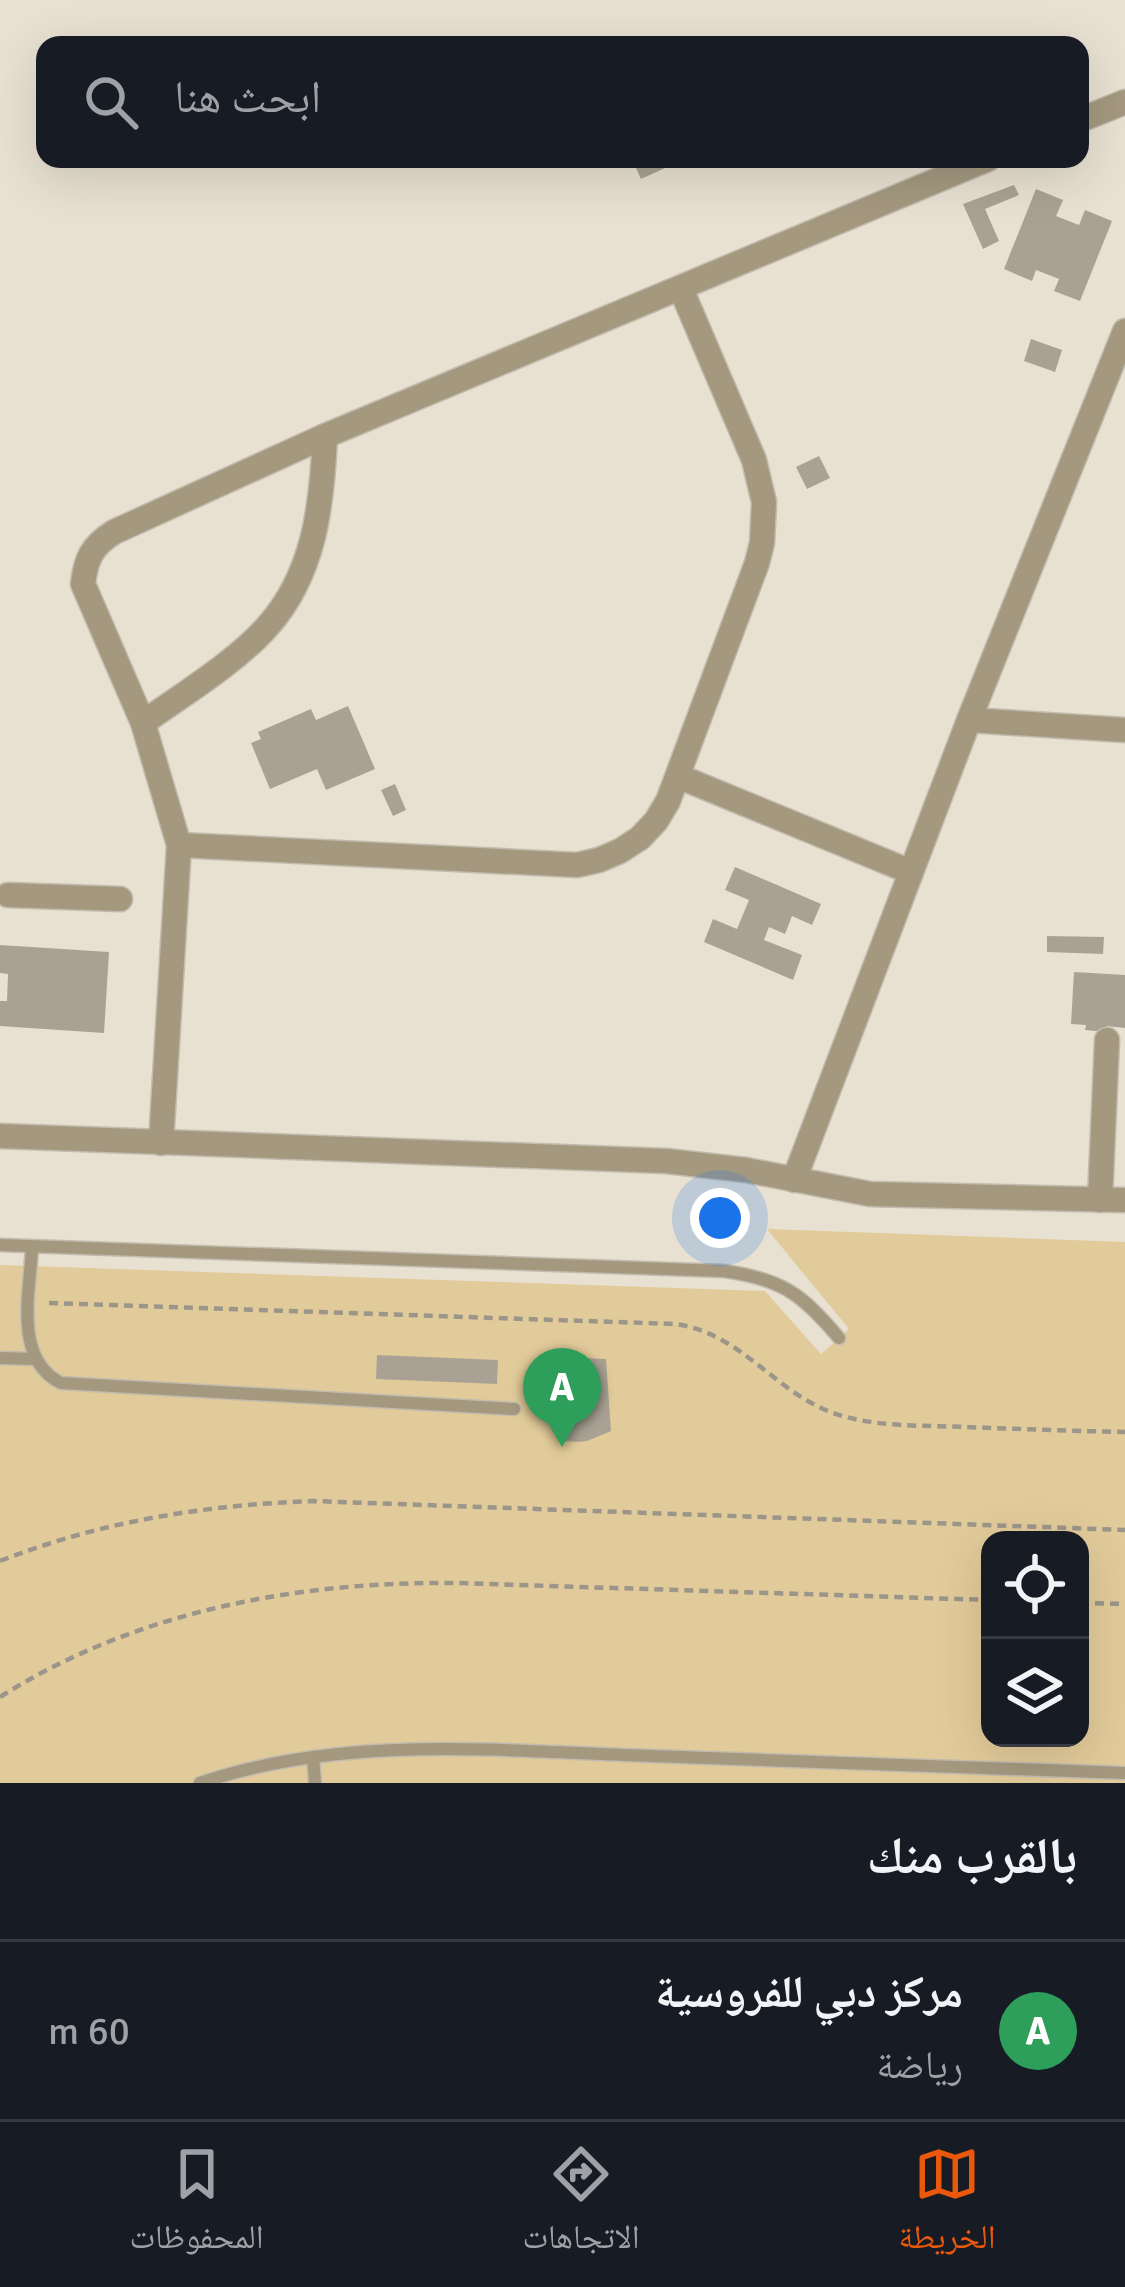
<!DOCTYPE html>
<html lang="ar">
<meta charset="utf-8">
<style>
body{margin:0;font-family:Signika,"Noto Naskh Arabic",sans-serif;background:#20242c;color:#f1f3f6;direction:rtl}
.controls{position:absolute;right:36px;bottom:36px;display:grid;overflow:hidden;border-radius:24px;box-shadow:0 12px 48px #0002}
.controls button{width:108px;height:108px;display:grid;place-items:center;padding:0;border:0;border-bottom:3px solid #363941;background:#171b24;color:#f1f3f6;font:60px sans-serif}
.you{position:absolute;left:720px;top:1218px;width:42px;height:42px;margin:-30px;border:9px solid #fff;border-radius:50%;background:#1a73e8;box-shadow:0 0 0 18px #1a73e833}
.badge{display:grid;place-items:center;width:78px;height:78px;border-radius:50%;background:#ea580c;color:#fff;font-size:39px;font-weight:700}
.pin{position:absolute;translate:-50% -99px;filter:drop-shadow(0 3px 6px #0008)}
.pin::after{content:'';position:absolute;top:63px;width:42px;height:36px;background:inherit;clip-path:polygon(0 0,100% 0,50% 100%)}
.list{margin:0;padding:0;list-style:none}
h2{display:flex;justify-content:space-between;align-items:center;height:156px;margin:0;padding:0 48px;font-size:51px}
h2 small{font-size:39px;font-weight:400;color:#9ea1a6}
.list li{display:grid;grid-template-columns:78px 1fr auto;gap:36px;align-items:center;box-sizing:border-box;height:180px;padding:0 48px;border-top:3px solid #363941}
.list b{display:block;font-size:45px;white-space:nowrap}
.list p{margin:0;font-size:39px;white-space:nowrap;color:#9ea1a6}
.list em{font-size:39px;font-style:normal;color:#9ea1a6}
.icon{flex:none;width:66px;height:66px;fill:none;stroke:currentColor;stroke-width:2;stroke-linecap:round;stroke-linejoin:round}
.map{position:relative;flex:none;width:1125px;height:1783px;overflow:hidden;direction:ltr}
.search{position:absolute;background:#171b24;box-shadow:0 12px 48px #0002;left:36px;right:36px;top:36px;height:132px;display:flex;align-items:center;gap:30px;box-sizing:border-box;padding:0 42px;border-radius:24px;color:#9ea1a6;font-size:45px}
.sheet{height:336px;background:#171b24}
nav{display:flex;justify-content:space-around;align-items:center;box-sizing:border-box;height:168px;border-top:3px solid #363941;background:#171b24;font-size:33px;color:#9ea1a6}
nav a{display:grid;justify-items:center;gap:6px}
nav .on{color:#ea580c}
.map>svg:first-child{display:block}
.green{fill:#e2cb9a;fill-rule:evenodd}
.building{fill:#a9a294}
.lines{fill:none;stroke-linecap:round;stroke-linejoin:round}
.service-casing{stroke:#c2bbae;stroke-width:15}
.minor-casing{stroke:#c2bbae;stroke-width:27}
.path{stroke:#9b958a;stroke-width:4.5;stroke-dasharray:9 6;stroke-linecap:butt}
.service{stroke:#a4987f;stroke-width:12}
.minor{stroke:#a4987f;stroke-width:24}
</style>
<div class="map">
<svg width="1125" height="1783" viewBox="0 0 1125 1783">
<rect width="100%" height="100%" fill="#e8e1d2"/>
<!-- green -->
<path class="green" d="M767,1229L1125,1242V1783H0V1265L765,1291L821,1354L849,1329ZM990,1540H1080V1738H990Z"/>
<!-- building -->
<g class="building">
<path d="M632,159H685L641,179Z"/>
<path d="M1014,185L1019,195L985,209L999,241L983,249L963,204Z"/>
<path d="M1036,189L1063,200L1056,216L1079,225L1085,210L1112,221L1080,301L1054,291L1059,279L1036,270L1032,281L1004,269Z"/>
<path d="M1031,339L1062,350L1055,372L1024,361Z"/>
<path d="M819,456L830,478L807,489L796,467Z"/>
<path d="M348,706L375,769L326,790L317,769L270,789L251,743L261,739L258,732L311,709L316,720Z"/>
<path d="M395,784L406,810L393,816L381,790Z"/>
<path d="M735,867L821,904L812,925L792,916L785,934L769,927L764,940L802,955L793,980L704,942L713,919L737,929L749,900L725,890Z"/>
<path d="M1047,936L1104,937L1103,954L1047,952Z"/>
<path d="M0,945L109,952L104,1033L0,1026V1001H7L8,974L0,973Z"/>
<path d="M1074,972L1125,975V1028L1107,1026V1032L1085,1030L1086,1025L1071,1024Z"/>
<path d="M377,1355L498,1360L497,1384L376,1379Z"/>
<path d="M561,1357L606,1359L611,1431L587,1441L576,1442L565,1441L552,1430Z"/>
</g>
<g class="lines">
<!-- service casing -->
<g class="service-casing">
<g id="service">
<path d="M0,1245L724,1271C782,1279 802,1294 839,1338"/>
<path d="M32,1247C30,1292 13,1359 61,1383L514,1409"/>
<path d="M0,1358L34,1359"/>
<path d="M313,1757L315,1783"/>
<path d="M200,1783C344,1734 503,1751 652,1756C809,1762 967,1767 1125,1773"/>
</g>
</g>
<!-- minor casing -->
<g class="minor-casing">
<g id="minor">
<path d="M1080,120L1125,102"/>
<path d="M969,720L1125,730"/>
<path d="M143,723C182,695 236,662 267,627C315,574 322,504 325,436"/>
<path d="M680,777L911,872"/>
<path d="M179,845L577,865L599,860L620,851L640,838L656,821L668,801L757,563L762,543L764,502L754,460L681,289"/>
<path d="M8,895L120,899"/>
<path d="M0,1136L666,1161L746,1170L870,1194L1125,1200"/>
<path d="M161,1143L179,845L143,723L83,584C86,558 92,546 114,532L325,436L988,159"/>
<path d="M794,1180L969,720L1125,331"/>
<path d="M1100,1200L1107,1040"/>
</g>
</g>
<!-- path -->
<g class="path">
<path d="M49,1303L675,1324C740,1333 770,1387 828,1411C871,1428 920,1425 966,1427C1019,1429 1072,1431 1125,1432"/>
<path d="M0,1561C102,1521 205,1505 313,1501L1125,1530"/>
<path d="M1080,1603L1125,1604"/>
<path d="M0,1697C136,1611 298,1581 457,1583L990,1600"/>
</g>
<!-- service -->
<use href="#service" class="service"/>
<!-- minor -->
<use href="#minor" class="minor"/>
</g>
</svg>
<div class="controls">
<button><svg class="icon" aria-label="locate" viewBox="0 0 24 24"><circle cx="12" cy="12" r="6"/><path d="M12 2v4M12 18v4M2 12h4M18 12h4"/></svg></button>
<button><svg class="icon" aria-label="layers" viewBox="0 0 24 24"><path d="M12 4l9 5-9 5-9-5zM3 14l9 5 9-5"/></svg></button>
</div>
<div class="you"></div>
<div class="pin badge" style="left:562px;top:1447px;background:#2e9e5b">A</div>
<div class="search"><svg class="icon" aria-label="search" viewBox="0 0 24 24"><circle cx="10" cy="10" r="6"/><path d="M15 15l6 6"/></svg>ابحث هنا</div>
</div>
<section class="sheet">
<h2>بالقرب منك<small></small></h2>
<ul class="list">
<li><span class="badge" style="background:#2e9e5b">A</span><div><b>مركز دبي للفروسية</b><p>رياضة</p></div><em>60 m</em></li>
</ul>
</section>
<nav>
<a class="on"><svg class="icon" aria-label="map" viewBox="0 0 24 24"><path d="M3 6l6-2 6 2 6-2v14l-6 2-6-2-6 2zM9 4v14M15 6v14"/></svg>الخريطة</a>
<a><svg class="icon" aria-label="directions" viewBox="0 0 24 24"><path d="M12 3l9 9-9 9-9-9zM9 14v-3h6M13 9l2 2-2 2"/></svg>الاتجاهات</a>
<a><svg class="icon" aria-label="saved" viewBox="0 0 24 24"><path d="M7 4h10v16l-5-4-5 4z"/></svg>المحفوظات</a>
</nav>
